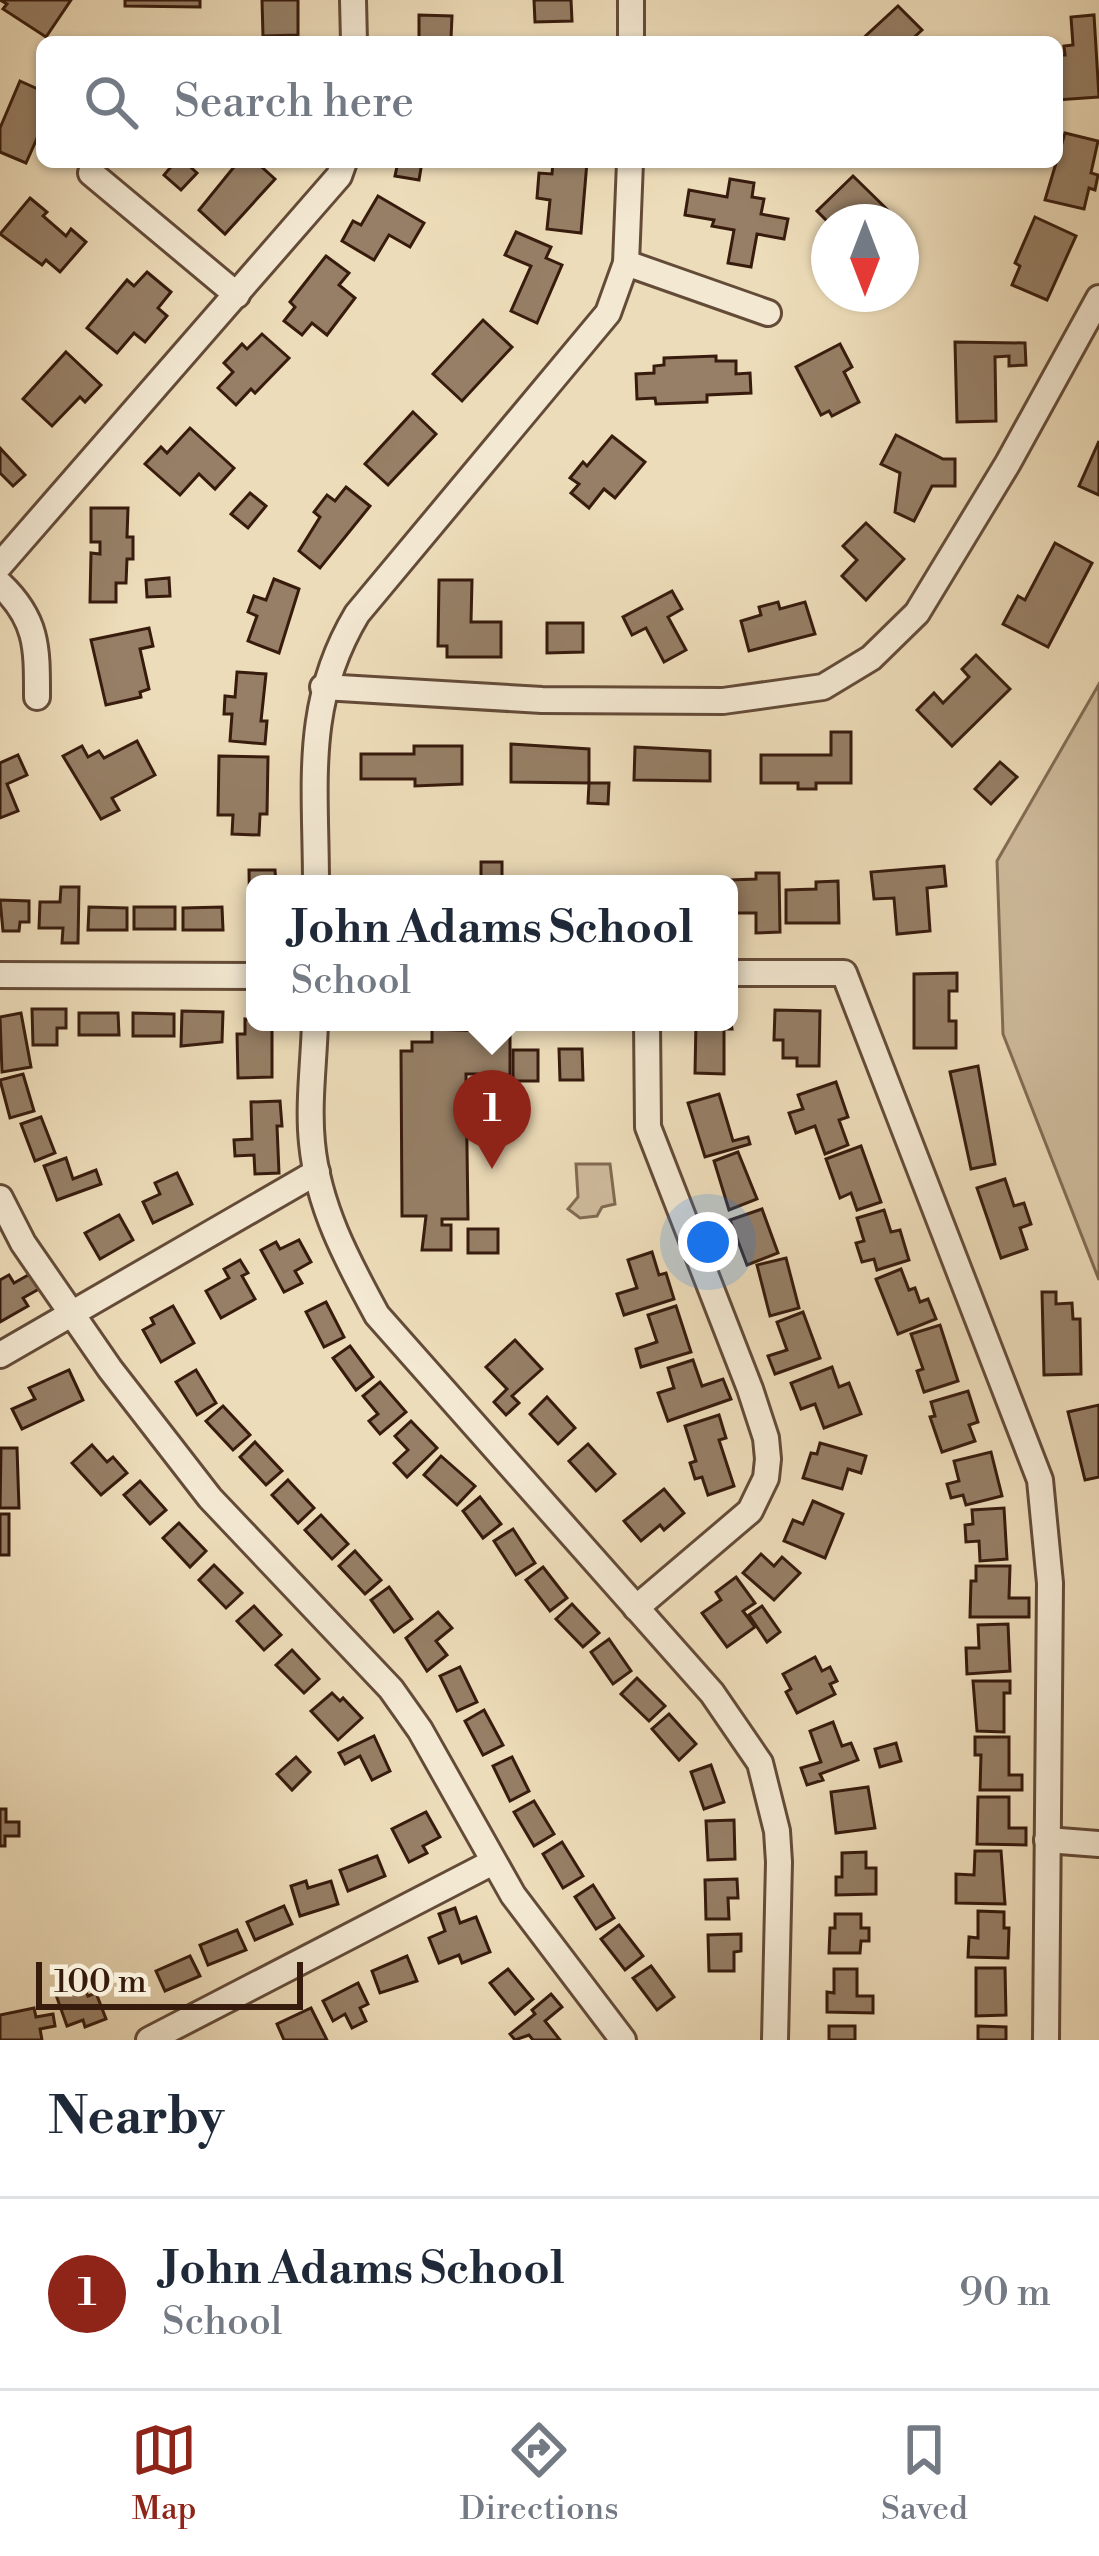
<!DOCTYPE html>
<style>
body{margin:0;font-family:"Libre Bodoni",serif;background:#f6f6f7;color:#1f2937}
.compass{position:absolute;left:811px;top:204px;width:108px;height:108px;border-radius:50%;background:#fff;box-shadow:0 3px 9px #0004;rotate:180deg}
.scale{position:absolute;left:36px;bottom:30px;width:267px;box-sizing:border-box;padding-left:12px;border:6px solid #371b0d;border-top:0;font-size:33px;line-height:42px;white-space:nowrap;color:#371b0d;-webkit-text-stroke:9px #f3e8d2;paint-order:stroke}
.you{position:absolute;left:708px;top:1242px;width:42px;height:42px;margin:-30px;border:9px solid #fff;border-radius:50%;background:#1a73e8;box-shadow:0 0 0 18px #1a73e833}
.badge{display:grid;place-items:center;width:78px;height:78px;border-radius:50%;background:#8f2418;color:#fff;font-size:39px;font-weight:700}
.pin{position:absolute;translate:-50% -99px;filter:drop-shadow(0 3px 6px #0008)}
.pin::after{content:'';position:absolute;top:63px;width:42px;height:36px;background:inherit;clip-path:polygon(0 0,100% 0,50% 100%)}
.popup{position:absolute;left:246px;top:875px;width:492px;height:156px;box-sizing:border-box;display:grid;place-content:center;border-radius:18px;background:#fff;filter:drop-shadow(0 3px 9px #0005);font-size:39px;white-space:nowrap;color:#747a83}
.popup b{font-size:45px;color:#1f2937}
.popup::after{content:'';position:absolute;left:50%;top:100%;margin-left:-24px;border:24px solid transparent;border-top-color:#fff}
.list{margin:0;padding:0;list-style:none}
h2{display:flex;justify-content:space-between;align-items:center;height:156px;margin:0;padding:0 48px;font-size:51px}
h2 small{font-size:39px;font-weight:400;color:#747a83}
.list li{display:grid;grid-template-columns:78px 1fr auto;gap:36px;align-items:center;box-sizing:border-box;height:192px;padding:0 48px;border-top:3px solid #e0e1e3}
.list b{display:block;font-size:45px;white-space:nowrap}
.list p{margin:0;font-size:39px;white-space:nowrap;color:#747a83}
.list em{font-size:39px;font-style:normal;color:#747a83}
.icon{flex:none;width:66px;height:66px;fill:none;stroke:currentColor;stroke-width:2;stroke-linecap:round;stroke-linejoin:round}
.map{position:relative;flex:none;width:1099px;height:2040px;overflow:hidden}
.search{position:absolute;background:#fff;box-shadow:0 3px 9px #0004;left:36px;right:36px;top:36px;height:132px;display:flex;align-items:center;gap:30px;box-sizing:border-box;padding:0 42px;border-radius:18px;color:#747a83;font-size:45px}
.sheet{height:348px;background:#fff}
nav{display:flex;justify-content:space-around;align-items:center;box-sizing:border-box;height:168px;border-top:3px solid #e0e1e3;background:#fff;font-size:33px;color:#747a83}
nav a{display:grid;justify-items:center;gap:6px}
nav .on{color:#8f2418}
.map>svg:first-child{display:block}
.green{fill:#cebb9c;stroke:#826b54;stroke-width:3}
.building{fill:#967f66;stroke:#371b0d;stroke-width:3}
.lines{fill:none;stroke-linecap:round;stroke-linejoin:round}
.minor-casing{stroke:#644b38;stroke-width:30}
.minor{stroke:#f3e8d2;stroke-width:24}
</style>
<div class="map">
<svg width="1099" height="2040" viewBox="0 0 1099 2040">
<rect width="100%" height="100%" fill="#eddcb9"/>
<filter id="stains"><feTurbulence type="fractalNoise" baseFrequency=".00167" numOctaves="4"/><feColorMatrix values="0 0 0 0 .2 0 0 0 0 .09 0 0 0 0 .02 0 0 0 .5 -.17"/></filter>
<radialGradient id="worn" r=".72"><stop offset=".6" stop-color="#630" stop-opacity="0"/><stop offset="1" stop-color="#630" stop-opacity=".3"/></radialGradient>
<!-- green -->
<g class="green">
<path d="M1099,684V1280L1003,1034L997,861Z"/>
<path d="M576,1164H610L615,1204L602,1207L597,1216L580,1218L568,1209L578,1197Z"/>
</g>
<!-- building -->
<g class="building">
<path d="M0,0H71L46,37L3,9L7,4Z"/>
<path d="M125,0H200V7L125,6Z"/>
<path d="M262,0H298V35L263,36Z"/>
<path d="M534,0H571L572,21L535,22Z"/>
<path d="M898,6L922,30L909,42H859Z"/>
<path d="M419,15L452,16L451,39L456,42H419Z"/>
<path d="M1094,15L1099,97L1057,100V55H1065L1064,46L1073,45L1071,17Z"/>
<path d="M20,81L42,91V127L26,163L0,152V128Z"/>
<path d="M1065,133L1098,141L1091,173L1098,175L1095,190L1089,188L1084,209L1045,200Z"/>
<path d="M175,162H185L197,173L181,190L164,175Z"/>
<path d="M238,162H256L275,179L225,234L199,210Z"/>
<path d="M398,162H422L419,180L395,176Z"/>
<path d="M553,162H587L581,233L547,229L550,200L537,198L539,173L552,174Z"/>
<path d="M853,176L900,222L829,223L817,211Z"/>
<path d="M730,179L754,183L752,197L764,199L761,214L788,219L784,239L757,234L751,267L728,263L734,230L712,226L714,220L685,215L689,190L727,197Z"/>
<path d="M378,196L424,223L410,247L389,235L374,260L342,241L353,221L361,225Z"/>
<path d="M30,198L47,212L43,216L66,236L71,229L86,242L60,272L46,260L42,265L0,234Z"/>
<path d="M1035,217L1076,236L1047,300L1012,285L1020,266L1015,263Z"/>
<path d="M516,232L551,247L546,258L562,265L537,323L511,311L531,266L505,255Z"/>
<path d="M326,256L349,273L339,285L355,298L327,335L312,323L302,335L284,321L295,307L290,302Z"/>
<path d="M147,272L171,292L158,308L167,316L145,342L134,333L117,353L87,328L127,280L134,286Z"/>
<path d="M483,320L512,347L462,401L433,374Z"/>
<path d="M262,334L289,358L255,393L251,389L236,405L218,388L233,372L224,363L242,344L247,349Z"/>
<path d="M955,342L1025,343L1026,365L1009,366V356L995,357L996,421L957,422Z"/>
<path d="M840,344L852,367L844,372L859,402L832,416L829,411L821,415L796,367Z"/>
<path d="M66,352L101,385L85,402L80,397L52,426L23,399Z"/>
<path d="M716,356V361H736V374L750,373L751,393L707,395V402L656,404L655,398L637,399L636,374L654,373V366L664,365V358Z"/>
<path d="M413,412L436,434L388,485L365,464Z"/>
<path d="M190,428L234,468L215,489L199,474L180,495L145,464L161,447L167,453Z"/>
<path d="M896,435L943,459H955V486H932L914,521L895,512L900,473L881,464Z"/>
<path d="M612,436L645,462L615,498L604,489L589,508L571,493L579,484L570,478L583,462L587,466Z"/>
<path d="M1099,441V495L1079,486Z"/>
<path d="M0,448L25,475L13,486L0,473Z"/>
<path d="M346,487L370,506L320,568L299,551L320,517L314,512L327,495L335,501Z"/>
<path d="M250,493L266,506L248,528L231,514Z"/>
<path d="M91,508H128L127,537H133V559H127L126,583H116V602H90L91,553L100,554V542H91Z"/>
<path d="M866,523L904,559L866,600L842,576L857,560L843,546Z"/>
<path d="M1055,543L1092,563L1048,647L1003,624L1018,596L1025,600Z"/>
<path d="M169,578L170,596L147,597L146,580Z"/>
<path d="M274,579L299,589L279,653L248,641L257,616L248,612L254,596L266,600Z"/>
<path d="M439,580H472L471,622H501V657H447V646H438Z"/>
<path d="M672,591L682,609L668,617L686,650L664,662L646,628L632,635L623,617Z"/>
<path d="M778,602L780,609L805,602L815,634L749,651L741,621L761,615L759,607Z"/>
<path d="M547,623H583V652L547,653Z"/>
<path d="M149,628L153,646L140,649L149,689L140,692L141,697L106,705L91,640Z"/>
<path d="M976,655L1010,689L952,746L917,710L934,693L943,703L969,677L962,669Z"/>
<path d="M237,672L266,674L261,721H267L265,744L230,741L232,714H224L225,696L235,697Z"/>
<path d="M831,732H851V783H816V789H798V783H761V755H831Z"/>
<path d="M137,741L155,775L112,798L119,810L101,819L63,756L82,746L88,757L99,751L104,758Z"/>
<path d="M511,744L589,749V783L511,782Z"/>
<path d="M414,746H462V784L415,786V779H361V754H414Z"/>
<path d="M635,747L710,751V781L634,780Z"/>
<path d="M18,755L27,775L7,784L18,811L0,818V763Z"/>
<path d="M219,756L268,757L267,814H260L259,835L232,834L233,815H218Z"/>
<path d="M1000,762L1017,777L991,804L975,789Z"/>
<path d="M589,783H609L608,804L588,803Z"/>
<path d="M481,862H502V884H459V879H481Z"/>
<path d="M944,866L946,886L927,888L930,931L897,934L894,898L874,899L871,872Z"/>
<path d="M249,870H275L276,884H255V934H250Z"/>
<path d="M756,873H779L780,932L756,933V913H730V880L756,879Z"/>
<path d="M838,881L839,923H786V890L816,889V882Z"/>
<path d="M61,887H79L78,943H62L63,928H39L40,902H60Z"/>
<path d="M0,900L29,901V922H20L19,931H3Z"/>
<path d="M89,907L127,908V930H88Z"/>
<rect x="134" y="907" width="41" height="22"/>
<path d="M222,907L223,930H183V908Z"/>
<path d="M957,973V991H949V1021H956V1048H914V974Z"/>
<path d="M32,1009H66V1028H57V1045H33Z"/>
<path d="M775,1010L820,1011L819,1066H797V1058H783V1040H774Z"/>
<path d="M182,1011L223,1012L222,1042L181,1046Z"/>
<path d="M729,1011L732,1029H724V1074L695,1073L696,1022H729Z"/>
<path d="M21,1013L31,1067L2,1072L0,1017Z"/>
<path d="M79,1013H118L119,1035H79Z"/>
<path d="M133,1013L174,1014V1036H133Z"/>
<path d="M245,1019L272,1022V1077L238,1078L237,1034H245Z"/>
<path d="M432,1029L510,1032V1075H494V1082H479L478,1074H466L468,1219H442V1225H451V1250H422L426,1216H402L401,1051H412V1042H432Z"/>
<path d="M559,1049H582L583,1080H560Z"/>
<rect x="513" y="1050" width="25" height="31"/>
<path d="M978,1066L995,1164L971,1169L950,1072Z"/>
<path d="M23,1074L34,1111L10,1118L0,1080Z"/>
<path d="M836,1082L848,1117L839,1120L848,1145L825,1154L815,1126L796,1133L789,1113L803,1109L798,1095Z"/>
<path d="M719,1094L733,1141L748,1137L750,1144L705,1157L688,1103Z"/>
<path d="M280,1101L282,1126H277L279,1173L255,1174L254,1155L235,1156L234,1140L252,1139L251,1102Z"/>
<path d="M41,1117L55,1153L35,1161L21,1124Z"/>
<path d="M861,1146L881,1202L857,1210L851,1193L840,1198L826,1159Z"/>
<path d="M738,1152L757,1199L729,1210L714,1161Z"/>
<path d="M66,1158L73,1179L96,1170L101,1184L57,1200L44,1166Z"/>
<path d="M177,1173L192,1204L153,1223L143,1202L160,1194L155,1183Z"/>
<path d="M1005,1179L1014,1206L1024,1203L1031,1224L1020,1228L1027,1249L1001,1258L977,1188Z"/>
<path d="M762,1209L778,1253L747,1265L730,1220Z"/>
<path d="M884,1210L891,1232L900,1230L909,1260L877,1270L874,1259L862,1262L856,1243L864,1241L857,1218Z"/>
<path d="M119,1215L133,1240L100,1259L85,1233Z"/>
<rect x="468" y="1229" width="30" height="24"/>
<path d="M299,1240L311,1262L295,1271L302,1283L284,1292L261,1250L276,1242L280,1249Z"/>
<path d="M652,1252L659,1275L666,1273L674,1299L624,1315L617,1294L637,1288L628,1260Z"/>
<path d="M786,1258L799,1308L770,1316L757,1265Z"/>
<path d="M240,1260L248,1273L242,1276L255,1299L221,1318L206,1291L229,1278L224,1269Z"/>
<path d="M901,1269L909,1290L915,1288L920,1302L928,1299L936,1319L898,1334L876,1279Z"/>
<path d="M30,1274L39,1289L23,1298L28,1306L0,1322V1280L9,1275L14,1283Z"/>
<path d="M1042,1292H1056V1304L1072,1303L1073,1319H1080L1081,1374L1044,1375Z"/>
<path d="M326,1302L344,1337L324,1347L306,1312Z"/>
<path d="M173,1306L194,1343L161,1362L143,1330L154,1324L151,1318Z"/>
<path d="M676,1306L691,1352L641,1367L636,1349L657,1342L648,1315Z"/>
<path d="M803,1312L820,1358L775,1374L768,1356L787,1350L777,1322Z"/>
<path d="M940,1325L958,1381L924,1392L917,1371L923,1369L911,1334Z"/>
<path d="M515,1340L542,1369L512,1396L519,1403L506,1415L494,1402L507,1389L486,1367Z"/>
<path d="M350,1346L373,1377L356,1390L333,1358Z"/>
<path d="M693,1360L702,1386L723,1379L731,1399L668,1421L658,1393L674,1388L668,1368Z"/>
<path d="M832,1367L839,1387L849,1383L861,1414L824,1428L815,1404L801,1409L791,1383Z"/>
<path d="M69,1370L83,1400L22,1429L12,1409L35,1399L29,1388Z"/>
<path d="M196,1370L216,1403L197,1415L176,1382Z"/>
<path d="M380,1382L406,1412L380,1434L369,1421L378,1414L363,1396Z"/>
<path d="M968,1391L978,1422L969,1425L975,1441L942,1452L930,1417L935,1416L931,1402Z"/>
<path d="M547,1397L575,1428L558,1444L530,1414Z"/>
<path d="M1099,1405V1477L1085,1480L1068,1412Z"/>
<path d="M223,1406L250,1435L233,1450L206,1421Z"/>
<path d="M719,1415L726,1438L719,1440L734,1486L708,1495L702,1477L695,1479L690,1463L696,1461L685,1426Z"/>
<path d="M411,1421L437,1448L407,1477L394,1463L408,1450L395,1436Z"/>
<path d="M255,1442L282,1471L266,1485L240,1457Z"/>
<path d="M820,1443L866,1456L861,1473L848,1469L842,1489L803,1478L811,1453L817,1454Z"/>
<path d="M588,1444L615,1474L596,1491L569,1461Z"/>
<path d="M92,1445L107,1462L113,1457L127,1473L101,1495L72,1463Z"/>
<path d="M1,1448H17L19,1508H0Z"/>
<path d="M991,1452L1002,1496L966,1505L963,1495L951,1498L947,1484L959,1481L954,1461Z"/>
<path d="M441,1456L475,1486L457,1505L424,1475Z"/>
<path d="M288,1480L314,1508L298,1523L272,1495Z"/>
<path d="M140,1481L166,1510L150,1524L124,1495Z"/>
<path d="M664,1489L684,1513L664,1530L660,1525L641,1541L624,1521Z"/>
<path d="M480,1497L501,1524L483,1538L463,1511Z"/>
<path d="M813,1501L843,1514L825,1558L784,1541L793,1520L803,1524Z"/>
<path d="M1004,1508L1007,1559L980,1561L979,1541L966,1542L965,1525L973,1524L972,1510Z"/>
<rect x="0" y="1514" width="9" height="41"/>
<path d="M321,1515L348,1544L332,1559L305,1530Z"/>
<path d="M179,1523L206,1551L190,1567L163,1538Z"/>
<path d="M513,1529L535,1563L516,1575L494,1541Z"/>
<path d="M355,1551L381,1580L365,1594L339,1566Z"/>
<path d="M761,1554L774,1566L782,1557L800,1573L774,1600L743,1573Z"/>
<path d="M214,1565L242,1593L226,1608L199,1580Z"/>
<path d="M976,1566H1010L1009,1598H1029V1617H970L971,1581H976Z"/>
<path d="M543,1567L567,1598L550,1611L526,1580Z"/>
<path d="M736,1577L755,1603L743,1611L755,1627L727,1647L702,1613L721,1600L716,1592Z"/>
<path d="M389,1587L412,1619L394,1632L371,1600Z"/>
<path d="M572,1604L599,1633L583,1647L556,1619Z"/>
<path d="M254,1606L281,1635L264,1650L237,1621Z"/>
<path d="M762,1606L780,1632L767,1642L749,1615Z"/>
<path d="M438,1612L452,1628L436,1641L447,1655L427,1671L406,1638Z"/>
<path d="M1008,1624L1010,1671L967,1674L966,1648H979L978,1625Z"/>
<path d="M609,1639L631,1671L613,1684L591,1652Z"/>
<path d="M292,1650L319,1679L304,1693L276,1665Z"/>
<path d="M815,1657L822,1671L830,1667L837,1681L830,1684L835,1694L797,1713L786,1692L791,1689L783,1674Z"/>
<path d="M460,1667L477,1702L457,1711L440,1676Z"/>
<path d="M637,1678L665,1706L649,1721L621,1694Z"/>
<path d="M973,1681H1010V1693H1004V1732L977,1731Z"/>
<path d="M332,1693L340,1701L343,1698L362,1718L338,1740L311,1711Z"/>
<path d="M484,1710L503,1745L483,1755L465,1721Z"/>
<path d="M669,1714L696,1744L679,1760L652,1729Z"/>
<path d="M833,1722L842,1746L851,1743L858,1760L820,1774L823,1780L807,1785L801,1768L821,1762L810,1731Z"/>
<path d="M374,1736L390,1771L372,1780L360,1756L345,1764L339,1753Z"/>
<path d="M975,1737H1009V1775H1022V1790H980L981,1755H975Z"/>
<path d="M896,1743L901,1761L880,1767L875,1749Z"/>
<path d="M296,1757L310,1772L292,1790L277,1774Z"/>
<path d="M512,1757L529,1791L510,1801L493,1766Z"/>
<path d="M711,1765L724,1802L704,1809L691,1772Z"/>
<path d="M868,1787L875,1828L836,1833L831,1792Z"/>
<path d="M978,1797H1009V1828H1026V1845L977,1844Z"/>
<path d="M534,1801L554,1834L534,1846L514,1812Z"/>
<path d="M0,1809H6V1822H19V1836H5V1846H0Z"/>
<path d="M426,1812L440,1837L423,1846L427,1853L409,1862L392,1829Z"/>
<path d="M734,1820L735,1859L708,1860L706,1821Z"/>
<path d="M562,1842L583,1876L563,1888L543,1854Z"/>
<path d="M975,1851H1001L1005,1904L956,1903V1874L974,1875Z"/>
<path d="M866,1852V1868H876V1894L836,1895V1877H842V1853Z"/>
<path d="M377,1856L385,1876L348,1891L340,1870Z"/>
<path d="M737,1879L738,1898H728L729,1919H706L705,1880Z"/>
<path d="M306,1881L308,1888L331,1881L338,1904L300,1916L291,1886Z"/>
<path d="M593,1885L614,1918L596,1929L575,1897Z"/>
<path d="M284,1906L292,1924L255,1940L247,1922Z"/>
<path d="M455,1908L460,1923L476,1917L490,1952L462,1963L459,1955L439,1963L429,1938L445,1931L439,1914Z"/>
<path d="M978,1911L1004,1912V1928H1009L1008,1958L968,1957L969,1937L978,1938Z"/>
<path d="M835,1914H861V1928H869V1941H861L860,1953H829L830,1928H835Z"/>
<path d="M619,1925L643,1956L625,1970L601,1939Z"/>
<path d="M237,1930L246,1950L208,1965L200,1945Z"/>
<path d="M741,1934V1951L734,1952V1971H709L708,1935Z"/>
<path d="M190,1956L200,1976L165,1991L156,1971Z"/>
<path d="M407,1956L417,1981L380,1993L372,1971Z"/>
<path d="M651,1966L674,1997L657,2010L633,1978Z"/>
<path d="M976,1968H1005L1006,2015L976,2016Z"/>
<path d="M508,1969L533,1999L515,2014L490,1983Z"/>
<path d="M834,1969H857V1996H873V2013L827,2012V1992L834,1993Z"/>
<path d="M358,1983L368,2004L360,2008L366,2021L352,2028L345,2014L333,2021L323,2001Z"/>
<path d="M83,1985L88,1996L96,1993L106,2019L85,2027L83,2020L67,2026L56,1995Z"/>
<path d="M551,1994L562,2007L545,2021L560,2040H533L529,2035L515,2040L510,2034L535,2014L532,2010Z"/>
<path d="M34,2008L36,2017L53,2014L55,2026L40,2029L42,2040H0V2015Z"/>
<path d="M311,2008L327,2040H284L277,2024Z"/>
<rect x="829" y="2026" width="26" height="14"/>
<path d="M978,2026L1006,2027V2040H978Z"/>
</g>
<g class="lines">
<!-- minor casing -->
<g class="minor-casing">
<g id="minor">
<path d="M353,0L354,42"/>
<path d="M631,42V0"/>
<path d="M91,173L237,295"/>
<path d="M626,263L768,313"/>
<path d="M0,565L339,176L344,162"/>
<path d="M0,584C38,620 37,648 37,697"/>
<path d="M323,687L542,700L723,701L823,687L871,658L917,613L1008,463L1099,298"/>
<path d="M316,884C316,784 303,704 357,614L608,313L626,263L630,162"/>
<path d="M729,973H844L1040,1480L1050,1583L1046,2040"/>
<path d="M0,975L255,976"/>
<path d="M315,1022C314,1061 308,1104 312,1143C318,1206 347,1260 377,1315L712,1693L760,1763L777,1831L779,1862L775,2040"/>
<path d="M0,1198L23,1243L110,1369L210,1498L391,1689L420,1730L513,1895L623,2040"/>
<path d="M0,1355L317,1172"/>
<path d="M636,1608L750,1511L766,1478L768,1459L766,1438L750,1389L648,1127L647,1022"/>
<path d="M1047,1840L1099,1844"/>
<path d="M149,2040L493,1862"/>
</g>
</g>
<!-- minor -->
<use href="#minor" class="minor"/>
</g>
<rect width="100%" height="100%" filter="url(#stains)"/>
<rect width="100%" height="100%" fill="url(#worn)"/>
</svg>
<svg class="compass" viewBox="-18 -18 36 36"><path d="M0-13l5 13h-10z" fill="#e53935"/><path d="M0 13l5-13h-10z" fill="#747a83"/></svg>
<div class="scale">100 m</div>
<div class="you"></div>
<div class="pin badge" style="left:492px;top:1169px">1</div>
<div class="popup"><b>John Adams School</b>School</div>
<div class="search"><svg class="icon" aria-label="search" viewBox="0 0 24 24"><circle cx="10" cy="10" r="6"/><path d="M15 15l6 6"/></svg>Search here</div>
</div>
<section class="sheet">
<h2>Nearby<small></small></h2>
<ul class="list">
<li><span class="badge">1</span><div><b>John Adams School</b><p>School</p></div><em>90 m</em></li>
</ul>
</section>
<nav>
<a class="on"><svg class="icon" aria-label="map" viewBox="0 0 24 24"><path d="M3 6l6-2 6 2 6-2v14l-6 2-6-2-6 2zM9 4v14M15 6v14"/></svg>Map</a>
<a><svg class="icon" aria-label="directions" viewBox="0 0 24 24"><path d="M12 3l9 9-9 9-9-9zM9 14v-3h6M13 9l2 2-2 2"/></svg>Directions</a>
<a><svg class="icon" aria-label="saved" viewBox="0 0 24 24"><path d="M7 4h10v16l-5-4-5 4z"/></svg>Saved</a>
</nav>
